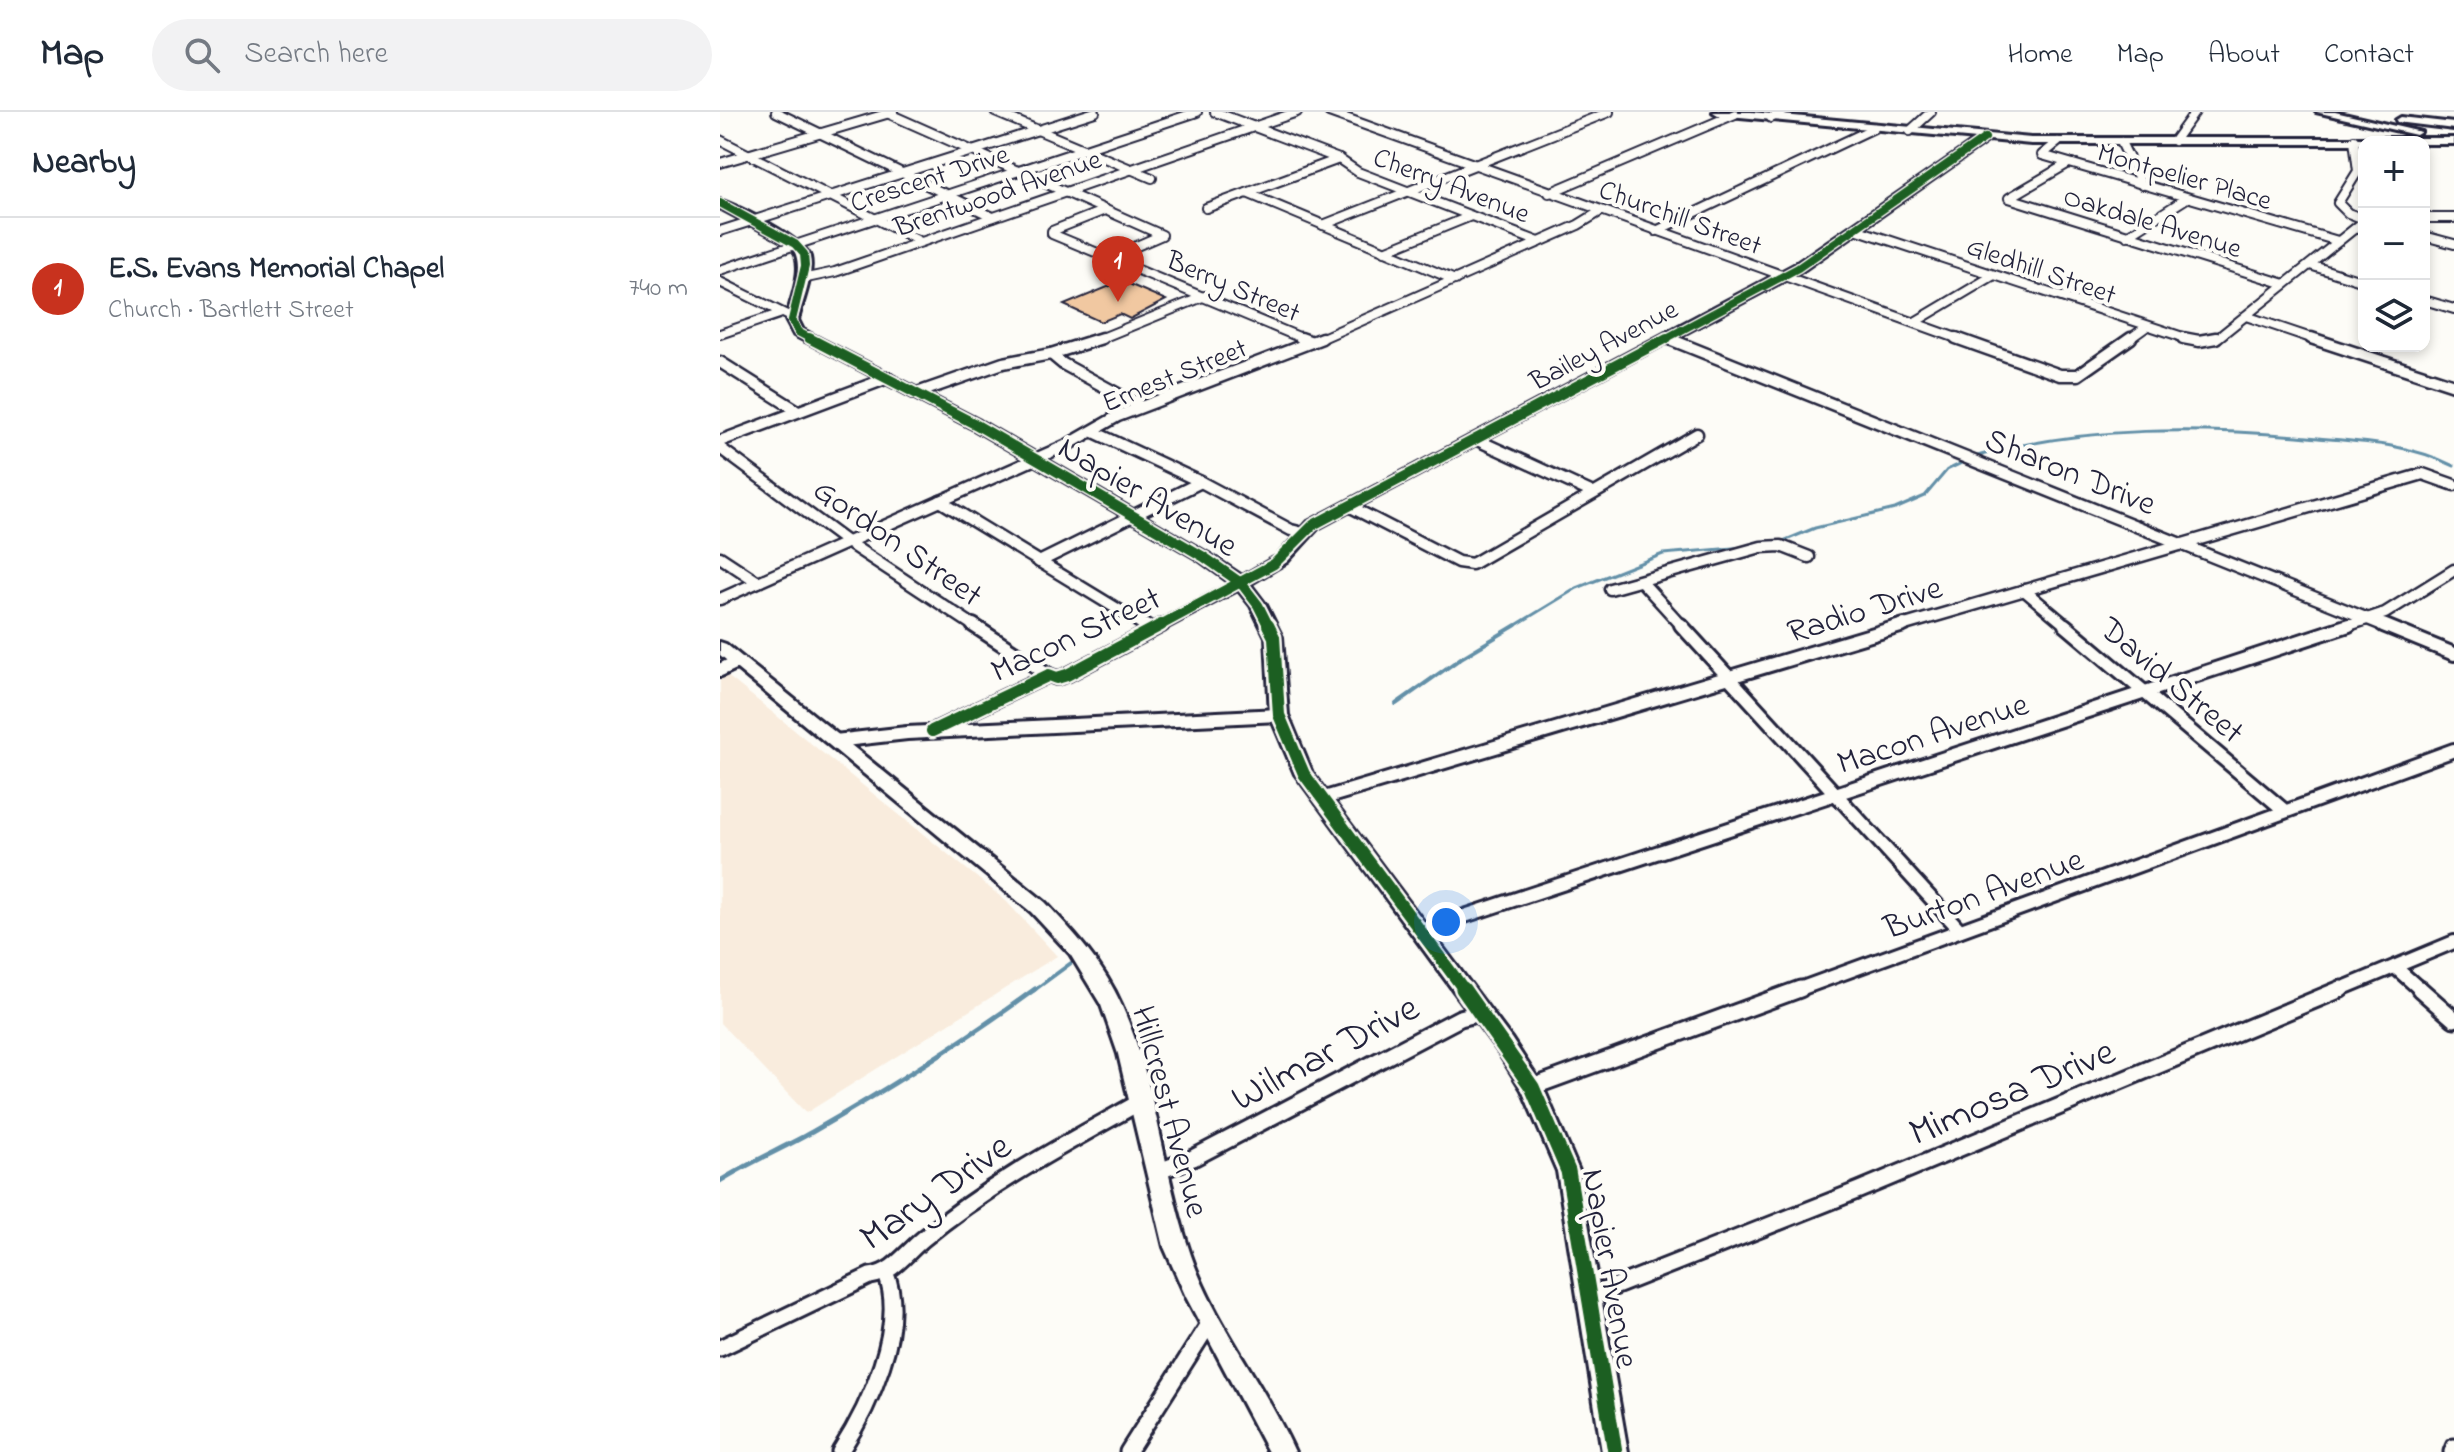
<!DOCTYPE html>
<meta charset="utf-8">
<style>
body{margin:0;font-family:"Indie Flower",sans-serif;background:#f2f2f3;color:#1f2937}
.controls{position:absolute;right:24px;top:24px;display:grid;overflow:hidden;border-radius:16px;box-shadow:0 4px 12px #0003}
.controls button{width:72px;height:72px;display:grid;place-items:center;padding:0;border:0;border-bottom:2px solid #e0e1e3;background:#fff;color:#1f2937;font:40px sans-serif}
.you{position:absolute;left:726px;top:810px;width:28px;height:28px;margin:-20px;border:6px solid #fff;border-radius:50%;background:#1a73e8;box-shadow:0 0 0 12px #1a73e833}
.badge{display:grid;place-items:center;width:52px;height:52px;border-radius:50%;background:#c8321e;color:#fff;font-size:26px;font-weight:700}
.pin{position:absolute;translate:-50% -66px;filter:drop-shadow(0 2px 4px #0008)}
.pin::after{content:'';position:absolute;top:42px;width:28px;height:24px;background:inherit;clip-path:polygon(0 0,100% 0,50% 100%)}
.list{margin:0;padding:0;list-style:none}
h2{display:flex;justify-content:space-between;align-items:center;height:104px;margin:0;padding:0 32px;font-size:34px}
h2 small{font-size:26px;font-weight:400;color:#747a83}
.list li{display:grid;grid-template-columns:52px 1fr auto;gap:24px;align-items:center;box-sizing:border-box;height:144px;padding:0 32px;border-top:2px solid #e0e1e3}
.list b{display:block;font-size:30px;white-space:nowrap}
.list p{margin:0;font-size:26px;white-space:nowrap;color:#747a83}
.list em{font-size:26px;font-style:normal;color:#747a83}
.icon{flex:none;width:44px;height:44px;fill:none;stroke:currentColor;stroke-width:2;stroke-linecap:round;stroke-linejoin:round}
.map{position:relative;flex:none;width:1734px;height:1340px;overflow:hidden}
header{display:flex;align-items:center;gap:48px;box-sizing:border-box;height:112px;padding:0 40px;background:#fff;border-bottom:2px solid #e0e1e3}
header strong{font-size:38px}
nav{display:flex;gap:44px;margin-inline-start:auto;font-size:28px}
.search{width:560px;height:72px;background:#f2f2f3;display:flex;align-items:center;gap:20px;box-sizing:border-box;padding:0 28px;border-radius:44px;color:#747a83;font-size:30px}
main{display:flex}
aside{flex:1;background:#fff}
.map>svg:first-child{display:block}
.built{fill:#f9ecdd}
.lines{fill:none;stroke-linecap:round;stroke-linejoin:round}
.stream-far2{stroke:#6490a8;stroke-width:3}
.stream-far1{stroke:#6490a8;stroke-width:4}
.stream{stroke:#6490a8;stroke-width:5}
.building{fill:#f1c8a1;stroke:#22223b;stroke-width:2}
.street-far3-casing{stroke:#22223b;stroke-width:12}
.street-far2-casing{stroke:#22223b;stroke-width:15}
.street-far1-casing{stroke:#22223b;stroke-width:18}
.street-casing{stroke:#22223b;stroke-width:21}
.secondary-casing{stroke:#22223b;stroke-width:6}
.street-far3{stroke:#fdfcf7;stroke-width:8}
.street-far2{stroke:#fdfcf7;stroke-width:10}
.street-far1{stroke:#fdfcf7;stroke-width:12}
.street{stroke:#fdfcf7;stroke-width:15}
.secondary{fill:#fdfcf7;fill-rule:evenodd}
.cycleway-far3-casing{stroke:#fdfcf7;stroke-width:11}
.cycleway-far2-casing{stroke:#fdfcf7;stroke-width:14}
.cycleway-far1-casing{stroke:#fdfcf7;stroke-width:17}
.cycleway-casing{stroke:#fdfcf7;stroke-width:20}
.cycleway-far3{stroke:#1b5e20;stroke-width:8}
.cycleway-far2{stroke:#1b5e20;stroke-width:10}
.cycleway-far1{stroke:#1b5e20;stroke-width:12}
.cycleway{stroke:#1b5e20;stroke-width:15}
.labels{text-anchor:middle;stroke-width:8;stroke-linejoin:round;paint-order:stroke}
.far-street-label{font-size:28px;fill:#22223b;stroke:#fdfcf7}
.street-label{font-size:34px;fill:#22223b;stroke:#fdfcf7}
.near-street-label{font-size:40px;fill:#22223b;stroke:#fdfcf7}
</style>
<header>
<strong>Map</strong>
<div class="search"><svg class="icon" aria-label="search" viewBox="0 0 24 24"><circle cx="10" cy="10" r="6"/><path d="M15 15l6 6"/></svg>Search here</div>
<nav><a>Home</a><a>Map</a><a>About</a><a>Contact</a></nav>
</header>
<main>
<aside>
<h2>Nearby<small></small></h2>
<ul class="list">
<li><span class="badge">1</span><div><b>E.S. Evans Memorial Chapel</b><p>Church · Bartlett Street</p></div><em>740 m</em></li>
</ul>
</aside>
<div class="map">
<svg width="1734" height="1340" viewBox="0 0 1734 1340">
<rect width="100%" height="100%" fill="#fdfcf7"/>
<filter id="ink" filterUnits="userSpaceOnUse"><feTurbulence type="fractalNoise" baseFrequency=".0125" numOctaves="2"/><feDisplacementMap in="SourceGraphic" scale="16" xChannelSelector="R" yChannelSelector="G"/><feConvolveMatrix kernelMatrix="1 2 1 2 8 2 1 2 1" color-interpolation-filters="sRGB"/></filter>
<g filter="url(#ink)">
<!-- built -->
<path class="built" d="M0,558L286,789L337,844L86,1001L0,911Z"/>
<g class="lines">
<!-- stream-far2 -->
<g class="stream-far2">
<path d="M1254,345C1364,313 1485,315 1598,326C1646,330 1690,332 1734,354"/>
<path d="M1061,430L1095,416L1175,397L1205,384L1227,358L1246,349"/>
<path d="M793,515L857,476L943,442L1025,435"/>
</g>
<!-- stream-far1 -->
<g class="stream-far1">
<path d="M676,592L741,546L796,513"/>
<path d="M313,879L351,851"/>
</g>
<!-- stream -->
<path class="stream" d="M0,1069C30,1050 62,1037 92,1020C169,976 244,929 315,877"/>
</g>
<!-- building -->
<path class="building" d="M402,169L446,188L410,207L400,202L381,210L344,193Z"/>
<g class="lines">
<!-- street-far3 casing -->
<g class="street-far3-casing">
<g id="street-far3">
<path d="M56,0L273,105"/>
<path d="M165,0L442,123L389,146"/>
<path d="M275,0L432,66"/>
<path d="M495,0L619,47L638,60L819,130"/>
<path d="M609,0L1242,228"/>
<path d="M1051,6L1063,0"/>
<path d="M1190,19L1211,0"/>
<path d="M0,28L201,130"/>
<path d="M1634,28L1638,59L1618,91L1628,101L1644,107"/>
<path d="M1454,29L1475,0"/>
<path d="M1338,30L1322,43L1618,129"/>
<path d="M1401,30L1422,73"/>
<path d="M0,51L173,0"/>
<path d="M1347,52L1289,86L1565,172"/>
<path d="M527,81L735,168"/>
<path d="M829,81L1015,2"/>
<path d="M486,96L619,47"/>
<path d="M385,98L332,119V122L586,228"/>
<path d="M1704,106H1734"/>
<path d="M603,113L889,0"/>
<path d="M1135,117L1472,228"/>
<path d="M0,119L375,0"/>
<path d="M936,119L1154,16"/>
<path d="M1407,124L1467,86"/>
<path d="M1704,124L1734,132"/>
<path d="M665,139L751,104"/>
<path d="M1590,153L1644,170"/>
<path d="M0,158L477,0"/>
<path d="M82,167L115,160L577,0"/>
<path d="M0,170L73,206"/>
<path d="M1704,188L1734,197"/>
<path d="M1526,204L1597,228"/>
<path d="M1195,210L1274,163"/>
<path d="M0,222L59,202"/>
<path d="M947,226L951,228"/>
<path d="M377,228L485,184"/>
<path d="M598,228L858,113L881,99"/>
<path d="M1408,228L1426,215"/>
<path d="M1486,228L1499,225L1644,109"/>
</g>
</g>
<!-- street-far2 casing -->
<g class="street-far2-casing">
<g id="street-far2">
<path d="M581,226L592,230"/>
<path d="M947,226L1668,515"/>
<path d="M1236,226L1340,263H1358L1411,226"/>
<path d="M1463,226L1479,229L1496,226"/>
<path d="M1591,226L1734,273"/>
<path d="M331,242L343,252L420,294"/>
<path d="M0,250L78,299"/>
<path d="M197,281L283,251L331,242L382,226"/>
<path d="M374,320L481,370L571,418L583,421"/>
<path d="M755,327L873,381"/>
<path d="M0,329L168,266"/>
<path d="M0,336L127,430L256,515"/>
<path d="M220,389L427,515"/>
<path d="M629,394L738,450L752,452L977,322"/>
<path d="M0,445L38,470"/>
<path d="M319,450L481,370"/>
<path d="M921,469L963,515"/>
<path d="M890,477L1041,435L1061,434L1089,445"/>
<path d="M1304,478L1348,515"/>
<path d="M0,487L349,332L398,304L602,226"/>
<path d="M438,515L521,471"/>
<path d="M1178,515L1703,362L1734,373"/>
<path d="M1623,515L1665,501L1734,458"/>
</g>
</g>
<!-- street-far1 casing -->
<g class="street-far1-casing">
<g id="street-far1">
<path d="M253,513L329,563"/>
<path d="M424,513L432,518"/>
<path d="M961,513L1240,818"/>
<path d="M1345,513L1565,699"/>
<path d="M1663,513L1734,542"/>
<path d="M0,558L17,550"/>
<path d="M216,617L329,563L337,566L347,563L442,513"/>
<path d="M115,629L187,621L559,603"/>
<path d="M601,687L1184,513"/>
<path d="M699,819L1629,513"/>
<path d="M1675,855L1702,879"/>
<path d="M1074,879L1734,638"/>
<path d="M1616,879L1734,830"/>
</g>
</g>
<!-- street casing -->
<g class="street-casing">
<g id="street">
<path d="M1700,877L1734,907"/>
<path d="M812,975L1080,877"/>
<path d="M437,1060L473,1046L740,906L760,901"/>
<path d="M871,1184L1139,1078L1621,877"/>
<path d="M0,1236L150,1164C173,1161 185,1142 203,1127C269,1072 345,1032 420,990"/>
<path d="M120,1340C149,1295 187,1214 166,1162"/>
<path d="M408,1340L491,1209"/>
<path d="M1732,1340L1734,1335"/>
</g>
</g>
<!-- secondary casing -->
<g class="secondary-casing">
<g id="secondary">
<path d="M993,0H1031L1311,26H1734V32H1311L1269,28L1082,159L598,416L567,450L530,472L546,493L562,525L568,603L592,661L791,926L823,975L859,1059L908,1340H882L837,1059L802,978L777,938L575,662L550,603L546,525L531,494L515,474L479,448L250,315L74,223L66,208C71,186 87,153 71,134L0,96V88C18,94 86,128 90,145C94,163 82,190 78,208L83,218L260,309L489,442L522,464L557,444L588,410L1074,153L1257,27L998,3Z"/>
<path d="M1596,0H1615L1701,20L1696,23Z"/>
<path d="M1681,5L1734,11V17L1677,10L1676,8Z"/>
<path d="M0,530L6,532L325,790C354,821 384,853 401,892C436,969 442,1055 468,1134C491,1208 544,1270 575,1340H548L466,1185L444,1135L398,942L381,893L350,842L311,800L0,543Z"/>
</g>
</g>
<!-- street-far3 -->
<use href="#street-far3" class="street-far3"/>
<!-- street-far2 -->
<use href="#street-far2" class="street-far2"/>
<!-- street-far1 -->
<use href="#street-far1" class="street-far1"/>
<!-- street -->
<use href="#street" class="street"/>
<!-- secondary -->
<use href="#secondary" class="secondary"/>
<!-- cycleway-far3 casing -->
<g class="cycleway-far3-casing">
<g id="cycleway-far3">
<path d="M0,91L75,132L84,142L85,154L72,208L78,220L93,228"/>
<path d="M943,228L1078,156L1265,26"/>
</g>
</g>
<!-- cycleway-far2 casing -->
<g class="cycleway-far2-casing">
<g id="cycleway-far2">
<path d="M89,226L255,312L484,445L521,471L538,493L549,515"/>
<path d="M437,515L554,452L593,413L947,226"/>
</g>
</g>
<!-- cycleway-far1 casing -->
<g class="cycleway-far1-casing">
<g id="cycleway-far1">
<path d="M548,513L554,525L559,603L584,662L745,879"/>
<path d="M212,619L329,563L337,566L347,563L441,513"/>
</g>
</g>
<!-- cycleway casing -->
<g class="cycleway-casing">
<path id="cycleway" d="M743,877L812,975L848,1059L895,1340"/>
</g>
<!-- cycleway-far3 -->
<use href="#cycleway-far3" class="cycleway-far3"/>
<!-- cycleway-far2 -->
<use href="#cycleway-far2" class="cycleway-far2"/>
<!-- cycleway-far1 -->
<use href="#cycleway-far1" class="cycleway-far1"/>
<!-- cycleway -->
<use href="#cycleway" class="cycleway"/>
</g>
</g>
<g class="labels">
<!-- far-street labels -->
<g class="far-street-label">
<text transform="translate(1465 63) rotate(16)" y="10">Montpelier Place</text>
<text transform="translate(209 65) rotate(-18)" y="10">Crescent Drive</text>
<text transform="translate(732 72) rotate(21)" y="10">Cherry Avenue</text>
<text transform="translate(277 80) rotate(-19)" y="10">Brentwood Avenue</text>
<text transform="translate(961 104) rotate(20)" y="10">Churchill Street</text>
<text transform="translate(1433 109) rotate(17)" y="10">Oakdale Avenue</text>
<text transform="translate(1322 157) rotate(19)" y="10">Gledhill Street</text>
<text transform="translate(514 173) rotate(23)" y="10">Berry Street</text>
<text transform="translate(883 232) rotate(-28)" y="10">Bailey Avenue</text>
<text transform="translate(454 262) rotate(-22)" y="10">Ernest Street</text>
</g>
<!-- street labels -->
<g class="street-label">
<text transform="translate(1351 358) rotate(22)" y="12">Sharon Drive</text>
<text transform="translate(429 383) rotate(31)" y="12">Napier Avenue</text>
<text transform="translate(179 429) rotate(35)" y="12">Gordon Street</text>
<text transform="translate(1144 496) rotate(-17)" y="12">Radio Drive</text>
<text transform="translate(355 521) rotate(-25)" y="12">Macon Street</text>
<text transform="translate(1453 567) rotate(40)" y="12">David Street</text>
<text transform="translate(1212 620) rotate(-18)" y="12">Macon Avenue</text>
<text transform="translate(1263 780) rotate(-20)" y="12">Burton Avenue</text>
<text transform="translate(452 999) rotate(75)" y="12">Hillcrest Avenue</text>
<text transform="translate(892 1156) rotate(80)" y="12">Napier Avenue</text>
</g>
<!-- near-street labels -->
<g class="near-street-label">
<text transform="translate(604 939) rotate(-28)" y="14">Wilmar Drive</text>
<text transform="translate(1291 978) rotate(-23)" y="14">Mimosa Drive</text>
<text transform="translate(214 1078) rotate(-35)" y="14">Mary Drive</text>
</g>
</g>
</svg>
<div class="controls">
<button>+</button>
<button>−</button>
<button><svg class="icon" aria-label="layers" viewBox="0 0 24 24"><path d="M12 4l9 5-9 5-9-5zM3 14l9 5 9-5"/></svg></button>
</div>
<div class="you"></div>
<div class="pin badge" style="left:398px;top:190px">1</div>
</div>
</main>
